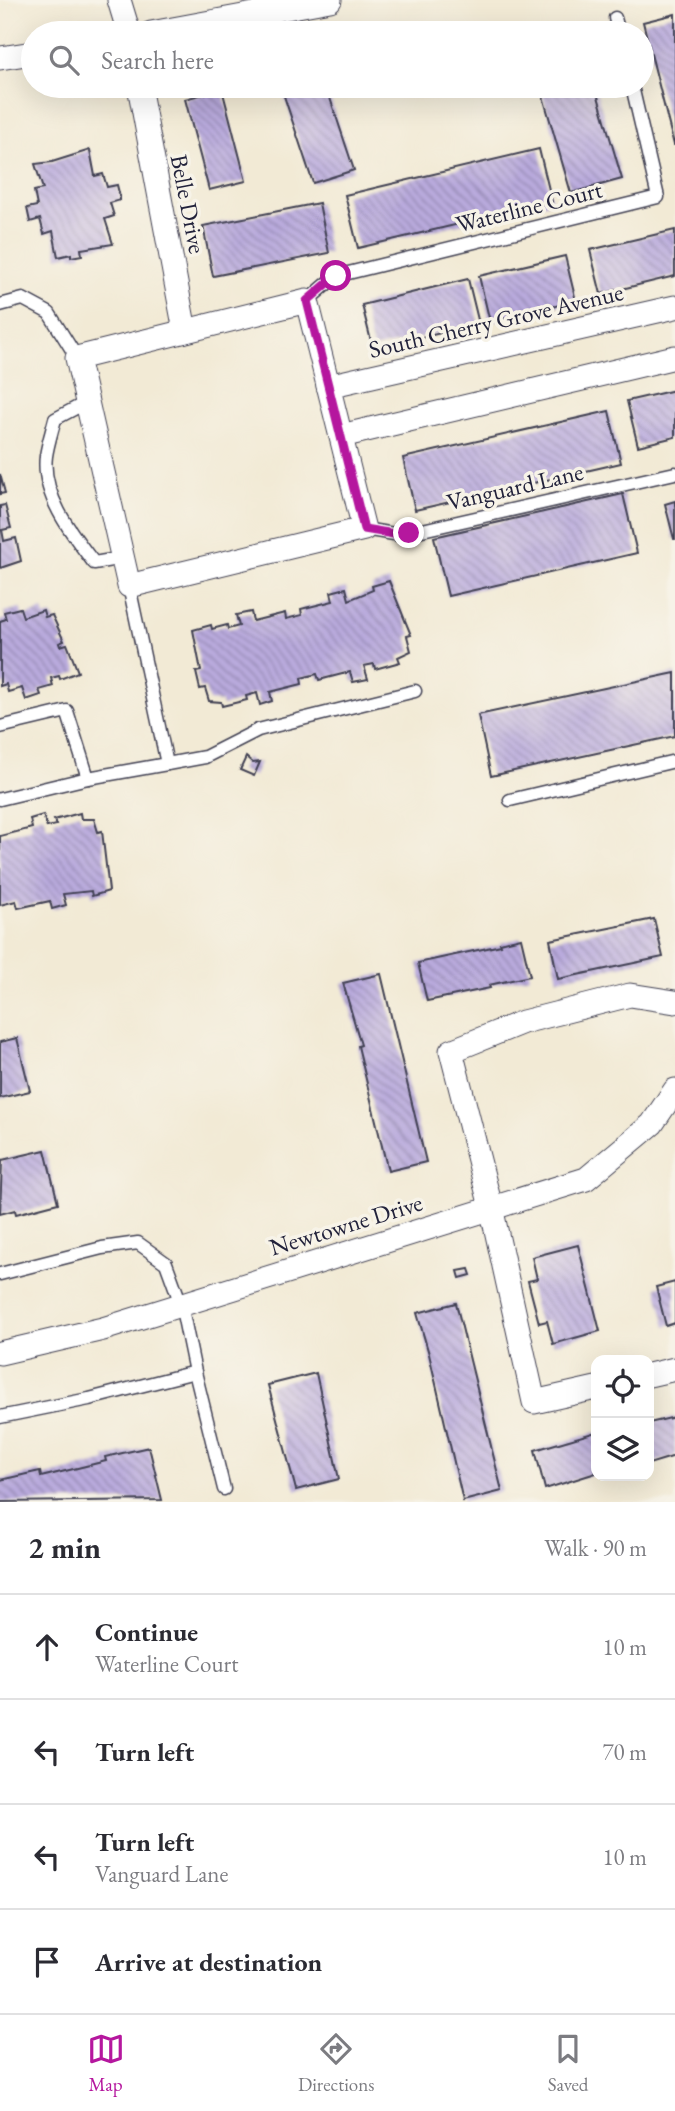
<!DOCTYPE html>
<meta charset="utf-8">
<style>
body{margin:0;font-family:"EB Garamond",serif;background:#f7f7f7;color:#2b2b33}
.controls{position:absolute;right:21px;bottom:21px;display:grid;overflow:hidden;border-radius:14px;box-shadow:0 7px 28px #0002}
.controls button{width:63px;height:63px;display:grid;place-items:center;padding:0;border:0;border-bottom:2px solid #e1e1e2;background:#fff;color:#2b2b33;font:35px sans-serif}
.stop{position:absolute;width:21px;height:21px;margin:-16px;border:5px solid #b5179e;border-radius:50%;background:#fff}
.stop.end{background:#b5179e;border-color:#fff;box-shadow:0 2px 7px #0008}
.list{margin:0;padding:0;list-style:none}
h2{display:flex;justify-content:space-between;align-items:center;height:91px;margin:0;padding:0 28px;font-size:30px}
h2 small{font-size:23px;font-weight:400;color:#7c7c81}
.list li{display:grid;grid-template-columns:46px 1fr auto;gap:21px;align-items:center;box-sizing:border-box;height:105px;padding:0 28px;border-top:2px solid #e1e1e2}
.list b{display:block;font-size:26px;white-space:nowrap}
.list p{margin:0;font-size:23px;white-space:nowrap;color:#7c7c81}
.list em{font-size:23px;font-style:normal;color:#7c7c81}
.icon{flex:none;width:38px;height:38px;fill:none;stroke:currentColor;stroke-width:2;stroke-linecap:round;stroke-linejoin:round}
.map{position:relative;flex:none;width:675px;height:1502px;overflow:hidden}
.search{position:absolute;background:#fff;box-shadow:0 7px 28px #0002;left:21px;right:21px;top:21px;height:77px;display:flex;align-items:center;gap:18px;box-sizing:border-box;padding:0 24px;border-radius:38px;color:#7c7c81;font-size:26px}
.sheet{height:511px;background:#fff}
nav{display:flex;justify-content:space-around;align-items:center;box-sizing:border-box;height:98px;border-top:2px solid #e1e1e2;background:#fff;font-size:19px;color:#7c7c81}
nav a{display:grid;justify-items:center;gap:4px}
nav .on{color:#b5179e}
.map>svg:first-child{display:block}
.building{fill:url(#building-back-hatch)}
.lines{fill:none;stroke-linecap:round;stroke-linejoin:round}
.lane-casing{stroke:#414052;stroke-width:15}
.street-casing{stroke:#414052;stroke-width:25}
.lane{stroke:#fff;stroke-width:12}
.street{stroke:#fff;stroke-width:23}
.route{stroke:#b5179e;stroke-width:9}
.labels{text-anchor:middle;stroke-width:7;stroke-linejoin:round;paint-order:stroke}
.street-label{font-size:24px;fill:#22223b;stroke:#f7f3e8}
</style>
<div class="map">
<svg width="675" height="1502" viewBox="0 0 675 1502">
<defs>
<pattern id="building-back-hatch" width="6" height="6" patternUnits="userSpaceOnUse" patternTransform="scale(1.75)"><rect width="6" height="6" fill="#b9aadd"/><path d="M-1 5l2 2M0 0l6 6M5-1l2 2" fill="none" stroke="#968ab4"/></pattern>
</defs>
<rect width="100%" height="100%" fill="#f7f3e8"/>
<filter id="ink" filterUnits="userSpaceOnUse"><feTurbulence type="fractalNoise" baseFrequency=".0143" numOctaves="2"/><feDisplacementMap in="SourceGraphic" scale="14" xChannelSelector="R" yChannelSelector="G"/><feConvolveMatrix kernelMatrix="1 2 1 2 8 2 1 2 1" color-interpolation-filters="sRGB"/></filter>
<filter id="wash" filterUnits="userSpaceOnUse"><feTurbulence type="fractalNoise" baseFrequency=".00686" numOctaves="4" result="noise"/><feDisplacementMap in="SourceGraphic" scale="28" xChannelSelector="R" yChannelSelector="G"/><feGaussianBlur stdDeviation="1.57" result="paint"/><feColorMatrix in="noise" values="0 0 0 0 0 0 0 0 0 0 0 0 0 0 0 0 0 1.4 0 .05"/><feComposite in="paint" operator="in"/></filter>
<g filter="url(#wash)">
<rect width="100%" height="100%" fill="#f2ead5"/>
<g id="blocks">
<!-- building -->
<g class="building">
<path d="M675,14V145H674L643,22Z"/>
<path d="M577,25L579,33H551Z"/>
<path d="M305,86H326L354,170L313,183L283,93Z"/>
<path d="M540,86H595L622,179L571,193Z"/>
<path d="M222,89L246,181L209,190L185,99Z"/>
<path d="M539,149L552,202L358,248L345,195Z"/>
<path d="M90,150L95,176L103,174L107,187L117,185L119,193L120,200L110,203L114,216L105,219L113,244L81,249L82,255L71,257V254L58,257L53,231L44,234L40,219L30,222L27,208L37,206L34,191L43,189L35,164L52,162Z"/>
<path d="M319,203L329,253L213,276L203,226Z"/>
<path d="M675,230V276L601,294L590,250Z"/>
<path d="M565,256L576,301L490,322L479,276Z"/>
<path d="M468,279L479,324L373,349L362,305Z"/>
<path d="M675,390V437L638,446L627,401Z"/>
<path d="M609,411L621,463L415,510L403,458Z"/>
<path d="M0,474L5,493L0,494Z"/>
<path d="M623,494L637,553L448,596L434,537Z"/>
<path d="M675,501V539H674L665,504Z"/>
<path d="M5,505L11,528L2,530L4,541L16,538L21,561L0,568V506Z"/>
<path d="M389,581L411,635L407,636L411,651L398,657L400,662L375,669L374,664L364,666L368,679L353,682L350,672L319,680L317,674L301,678L302,684L270,692L272,701L260,705L257,693L246,696L247,700L222,706L221,702L209,701L205,688L200,689L196,672L201,671L193,630L211,625L212,629L227,625L228,629L239,626L236,615L251,612L253,621L285,613L286,619L302,615L301,609L333,601L331,592L346,588L349,600L373,590L372,586Z"/>
<path d="M20,608L23,617L43,610L45,617L52,615L64,641L59,643L60,646L67,644L78,672L60,679L59,676L51,678L53,686L39,690L41,695L26,700L22,688L8,692L6,684L0,686V621L6,619L4,612Z"/>
<path d="M675,673V736L491,776L478,715Z"/>
<path d="M246,757L253,763L260,762L254,776L240,770Z"/>
<path d="M80,813L81,819H94L98,832L102,831L109,891L92,896L91,891L63,894L66,905L52,909L50,901L18,908L16,901L0,905V836L32,828L30,819L43,815L47,827L56,825L54,820Z"/>
<path d="M654,919L663,957L558,979L550,940Z"/>
<path d="M521,938L530,976L489,985L490,988L427,1001L418,963L501,945L500,943Z"/>
<path d="M381,974L426,1162L388,1171L358,1046L361,1045L343,983Z"/>
<path d="M17,1038L30,1091L0,1098V1042Z"/>
<path d="M45,1150L58,1203L16,1214L15,1210L0,1214L2,1160Z"/>
<path d="M578,1245L600,1331L553,1344L547,1321L539,1323L528,1281L537,1279L532,1257Z"/>
<path d="M469,1269L471,1275L460,1278L458,1271Z"/>
<path d="M675,1282V1323L666,1326L656,1287Z"/>
<path d="M456,1303L502,1491L463,1501L429,1354L417,1313Z"/>
<path d="M316,1373L339,1479L296,1490L268,1385Z"/>
<path d="M675,1417V1456L649,1464V1423Z"/>
<path d="M596,1432V1473L545,1489L535,1450Z"/>
<path d="M149,1447L162,1500L0,1502V1480L40,1471L41,1477L106,1461L105,1457Z"/>
</g>
</g>
</g>
<g filter="url(#ink)">
<use href="#blocks" fill-opacity="0" stroke="#414052" stroke-width="2"/>
<g class="lines">
<!-- lane casing -->
<g class="lane-casing">
<g id="lane">
<path d="M615,18L619,33"/>
<path d="M307,301L336,276L658,197L632,86"/>
<path d="M0,305L23,299L49,313L77,358"/>
<path d="M87,402L55,419C52,431 48,443 46,456C41,495 72,534 94,563L123,558"/>
<path d="M364,529L400,535L675,473"/>
<path d="M0,727L67,711L88,778"/>
<path d="M167,764L205,757L258,730L415,691"/>
<path d="M0,799L88,778L167,764L129,586"/>
<path d="M510,800L675,761"/>
<path d="M0,1274L102,1248L138,1243L166,1263L181,1304L195,1372"/>
<path d="M0,1417L89,1399L195,1372L224,1489"/>
</g>
</g>
<!-- street casing -->
<g class="street-casing">
<g id="street">
<path d="M119,0L129,33"/>
<path d="M151,33L330,0"/>
<path d="M0,58L33,53"/>
<path d="M139,86L185,331"/>
<path d="M307,301L364,529L129,586L77,358Z"/>
<path d="M328,386L675,307"/>
<path d="M341,436L675,357"/>
<path d="M0,1353L103,1329L586,1179L652,1124L675,1090"/>
<path d="M649,1375L675,1369"/>
<path d="M596,1388L534,1402L491,1207L451,1051L523,1022L630,995L675,1002"/>
</g>
</g>
<!-- lane -->
<use href="#lane" class="lane"/>
<!-- street -->
<use href="#street" class="street"/>
</g>
</g>
<g class="lines" filter="url(#ink)">
<!-- route -->
<path class="route" d="M336,276L307,301L364,529L400,535L409,533"/>
</g>
<g class="labels">
<!-- street labels -->
<g class="street-label">
<text transform="translate(188 204) rotate(79)" y="8">Belle Drive</text>
<text transform="translate(529 207) rotate(-14)" y="8">Waterline Court</text>
<text transform="translate(496 321) rotate(-13)" y="8">South Cherry Grove Avenue</text>
<text transform="translate(515 487) rotate(-13)" y="8">Vanguard Lane</text>
<text transform="translate(346 1225) rotate(-17)" y="8">Newtowne Drive</text>
</g>
</g>
</svg>
<div class="controls">
<button><svg class="icon" aria-label="locate" viewBox="0 0 24 24"><circle cx="12" cy="12" r="6"/><path d="M12 2v4M12 18v4M2 12h4M18 12h4"/></svg></button>
<button><svg class="icon" aria-label="layers" viewBox="0 0 24 24"><path d="M12 4l9 5-9 5-9-5zM3 14l9 5 9-5"/></svg></button>
</div>
<div class="stop" style="left:336px;top:276px"></div>
<div class="stop end" style="left:409px;top:533px"></div>
<div class="search"><svg class="icon" aria-label="search" viewBox="0 0 24 24"><circle cx="10" cy="10" r="6"/><path d="M15 15l6 6"/></svg>Search here</div>
</div>
<section class="sheet">
<h2>2 min<small>Walk · 90 m</small></h2>
<ul class="list">
<li><svg class="icon" aria-label="ahead" viewBox="0 0 24 24"><path d="M12 20V5M6 11l6-6 6 6"/></svg><div><b>Continue</b><p>Waterline Court</p></div><em>10 m</em></li>
<li><svg class="icon" aria-label="left" viewBox="0 0 24 24"><path d="M17 20v-9H6M10 6l-5 5 5 5"/></svg><div><b>Turn left</b></div><em>70 m</em></li>
<li><svg class="icon" aria-label="left" viewBox="0 0 24 24"><path d="M17 20v-9H6M10 6l-5 5 5 5"/></svg><div><b>Turn left</b><p>Vanguard Lane</p></div><em>10 m</em></li>
<li><svg class="icon" aria-label="arrive" viewBox="0 0 24 24"><path d="M6 21V4h12l-3 4 3 4H6"/></svg><div><b>Arrive at destination</b></div></li>
</ul>
</section>
<nav>
<a class="on"><svg class="icon" aria-label="map" viewBox="0 0 24 24"><path d="M3 6l6-2 6 2 6-2v14l-6 2-6-2-6 2zM9 4v14M15 6v14"/></svg>Map</a>
<a><svg class="icon" aria-label="directions" viewBox="0 0 24 24"><path d="M12 3l9 9-9 9-9-9zM9 14v-3h6M13 9l2 2-2 2"/></svg>Directions</a>
<a><svg class="icon" aria-label="saved" viewBox="0 0 24 24"><path d="M7 4h10v16l-5-4-5 4z"/></svg>Saved</a>
</nav>
